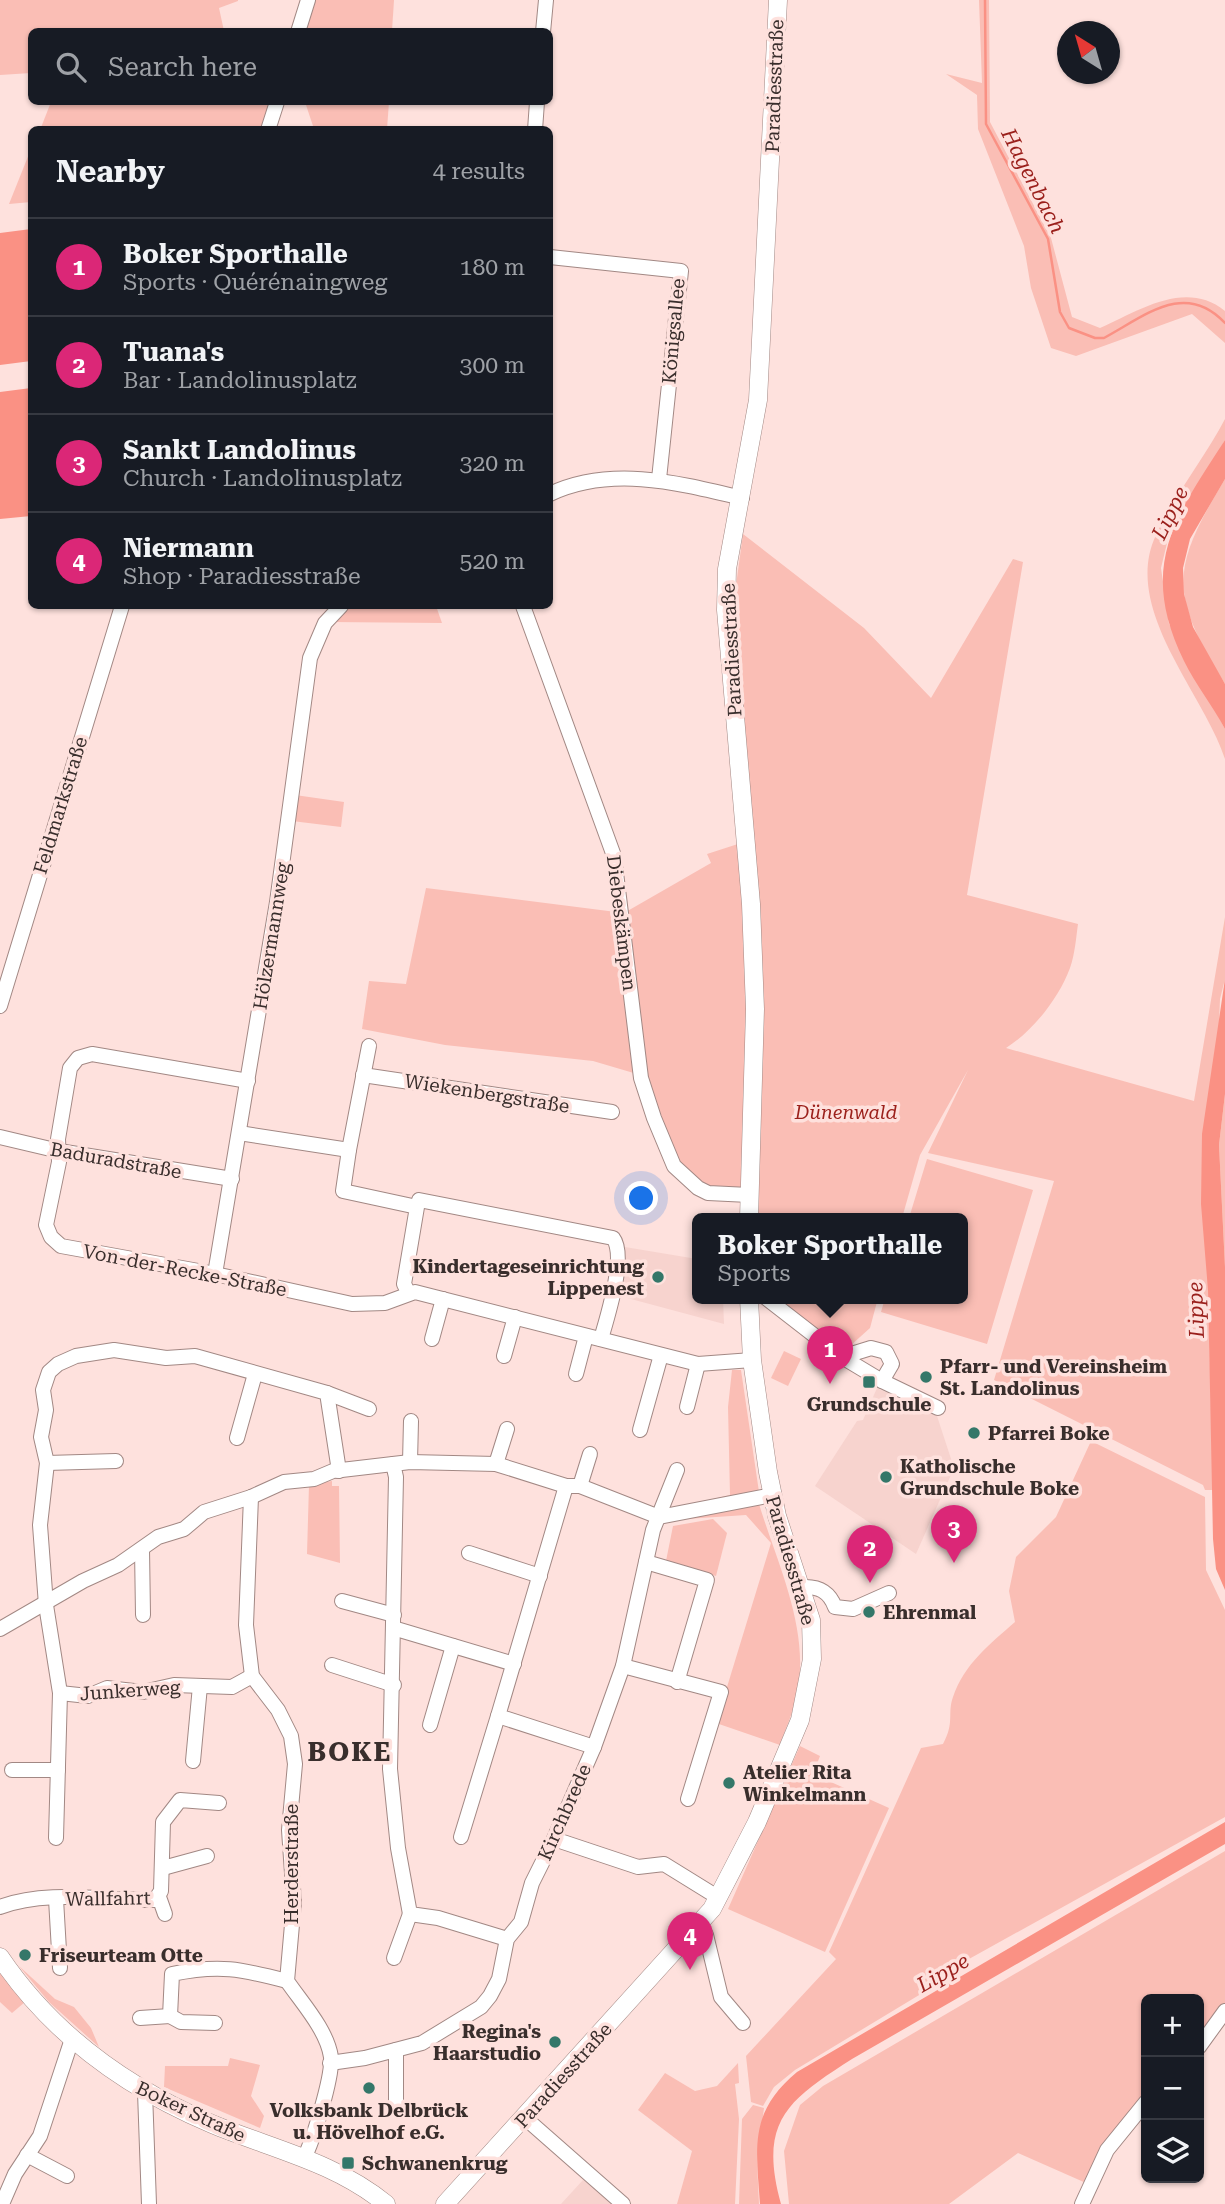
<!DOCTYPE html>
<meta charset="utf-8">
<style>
body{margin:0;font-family:"Roboto Serif",serif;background:#242831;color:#f1f3f6}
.controls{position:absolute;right:21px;bottom:21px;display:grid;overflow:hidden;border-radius:10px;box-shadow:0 2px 5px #0004}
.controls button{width:63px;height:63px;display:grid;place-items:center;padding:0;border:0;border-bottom:2px solid #363941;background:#171b24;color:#f1f3f6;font:35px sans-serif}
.compass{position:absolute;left:1057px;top:21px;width:63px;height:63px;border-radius:50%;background:#171b24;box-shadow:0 2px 5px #0004;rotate:323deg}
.you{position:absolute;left:642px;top:1199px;width:24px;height:24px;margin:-18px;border:5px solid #fff;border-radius:50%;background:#1a73e8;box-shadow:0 0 0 10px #1a73e833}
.badge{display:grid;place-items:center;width:46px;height:46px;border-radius:50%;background:#db2777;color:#fff;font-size:23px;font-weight:700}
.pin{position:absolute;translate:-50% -58px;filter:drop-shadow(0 2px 4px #0008)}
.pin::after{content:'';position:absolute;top:37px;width:24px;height:21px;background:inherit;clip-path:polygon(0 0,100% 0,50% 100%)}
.popup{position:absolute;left:692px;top:1213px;width:276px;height:91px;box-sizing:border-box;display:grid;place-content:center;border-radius:10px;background:#171b24;filter:drop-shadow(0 2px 5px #0005);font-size:23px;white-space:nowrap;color:#9ea1a6}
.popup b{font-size:26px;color:#f1f3f6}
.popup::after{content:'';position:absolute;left:50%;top:100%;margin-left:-14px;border:14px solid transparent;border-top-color:#171b24}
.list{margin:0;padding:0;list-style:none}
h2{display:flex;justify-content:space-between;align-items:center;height:91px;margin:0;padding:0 28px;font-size:30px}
h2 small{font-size:23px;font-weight:400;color:#9ea1a6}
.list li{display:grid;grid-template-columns:46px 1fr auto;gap:21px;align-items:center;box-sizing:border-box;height:98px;padding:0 28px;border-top:2px solid #363941}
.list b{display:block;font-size:26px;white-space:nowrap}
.list p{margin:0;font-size:23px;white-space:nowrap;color:#9ea1a6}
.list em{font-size:23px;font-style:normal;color:#9ea1a6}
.icon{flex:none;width:38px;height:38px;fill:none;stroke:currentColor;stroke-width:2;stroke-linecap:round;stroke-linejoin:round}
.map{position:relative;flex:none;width:1225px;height:2204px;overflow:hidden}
.search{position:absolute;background:#171b24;box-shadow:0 2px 5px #0004;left:28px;top:28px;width:525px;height:77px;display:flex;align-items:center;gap:18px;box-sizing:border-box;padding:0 24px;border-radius:10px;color:#9ea1a6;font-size:26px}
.panel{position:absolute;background:#171b24;box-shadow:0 2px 5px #0004;left:28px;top:126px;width:525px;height:483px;border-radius:10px}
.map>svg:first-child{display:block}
.built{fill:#f7d3ce}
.green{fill:#fabeb5}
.water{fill:#fa9184}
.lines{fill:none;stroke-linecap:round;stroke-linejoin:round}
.stream{stroke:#fa9184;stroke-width:2.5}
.minor-casing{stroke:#a28884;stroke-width:16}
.major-casing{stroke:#a28884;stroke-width:19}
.minor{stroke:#fff;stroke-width:14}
.major{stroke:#fff;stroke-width:18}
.poi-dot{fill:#347769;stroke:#fee1dd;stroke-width:2.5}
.labels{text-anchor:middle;stroke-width:7;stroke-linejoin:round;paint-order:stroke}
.street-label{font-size:19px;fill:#392e2c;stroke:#fee1dd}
.park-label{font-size:19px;font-style:italic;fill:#9c211c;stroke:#fee1dd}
.poi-label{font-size:19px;font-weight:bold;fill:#392e2c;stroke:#fee1dd;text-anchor:start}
.water-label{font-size:21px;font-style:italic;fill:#9a1f1b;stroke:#fee1dd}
.district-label{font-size:26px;font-weight:bold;letter-spacing:2px;fill:#392e2c;stroke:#fee1dd}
</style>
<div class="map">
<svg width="1225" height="2204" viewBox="0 0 1225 2204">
<rect width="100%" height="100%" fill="#fee1dd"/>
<!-- built -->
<g class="built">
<path d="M625,1247L697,1259V1298H723L724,1324L616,1295Z"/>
<path d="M877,1388L937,1416L954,1468L916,1554L815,1486L857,1421L863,1420Z"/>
<path d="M583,2180L609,2198L615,2204H561Z"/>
</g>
<!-- green -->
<g class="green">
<path d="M0,0H238V1L219,8L224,31L32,32L31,73L0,75Z"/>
<path d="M313,0H394L392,31L304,32Z"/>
<path d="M979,0H989L990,122L1051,238L1072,317L1100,328C1139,311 1185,279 1225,311V343L1192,314L1076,356L1051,348L1031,288L1024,246L978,129L977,95L946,74L982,83Z"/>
<path d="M51,102H272L264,129L40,130Z"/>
<path d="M305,102H389L387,129H314Z"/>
<path d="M31,149V202L9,204Z"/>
<path d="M1225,419V440L1168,539L1161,568L1169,624L1225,729V759C1204,693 1121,609 1156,535C1175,494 1204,459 1225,419Z"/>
<path d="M1225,479V684C1169,593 1170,570 1225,479Z"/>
<path d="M743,534L864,628L931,698L1013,559L1023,562L967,895L1078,924C1076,938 1075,954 1070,968C1059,998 1033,1031 1006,1048L1194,1101L1225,917V979L1220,999L1208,1290L1213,1490H1205L1203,1485L994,1380L1054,1181L928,1153L968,1070L920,1155L902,1218H755L764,1005L734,600Z"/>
<path d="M344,606H436L442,623L329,622Z"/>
<path d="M295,795L344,802L341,827L292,821Z"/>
<path d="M741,843L748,901L744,1192L698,1185L677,1164L637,1074L593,1061L445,1045L362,1029L369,981L406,984L426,888L624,913L711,863L707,854Z"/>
<path d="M1225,1094V1267L1219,1145Z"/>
<path d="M927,1159L1033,1190L987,1344L881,1312L885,1298H963V1218H909Z"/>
<path d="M771,1298H878L870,1328L850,1346L841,1344Z"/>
<path d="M784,1351L801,1359L788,1386L771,1378Z"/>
<path d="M732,1370H741L759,1492L740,1498L731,1496L759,1504C778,1566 812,1633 796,1699C792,1715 785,1730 780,1745L716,1723L771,1543L746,1515L671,1520L674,1508L730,1495L728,1407Z"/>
<path d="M1091,1441L1205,1497L1206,1570L1225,1610V1817L951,1969L939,1983L795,2070L774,2087L763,2106L751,2102L746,2056L836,1959L829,1952L921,1748L943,1744C955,1722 947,1714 953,1697C964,1664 990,1644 1015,1622L1009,1591L1016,1557L1056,1517Z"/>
<path d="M332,1481V1486H339L340,1563L307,1554L309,1485Z"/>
<path d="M713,1519L727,1533L716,1576L666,1561L673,1526Z"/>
<path d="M800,1746L820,1756L813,1774L889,1808L825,1952L728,1909Z"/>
<path d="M1225,1851V2004L1199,2042V1999H1146V2096L1086,2183L1018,2153L949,2204H789L784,2151L800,2105L823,2086Z"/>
<path d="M19,1966L55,1999L74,2007L91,2028L99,2047L49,2002Z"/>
<path d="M0,1970L25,2002L12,2013L0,2002Z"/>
<path d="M230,2058L260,2065L251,2096L264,2116L260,2128L164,2087L165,2066H228Z"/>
<path d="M738,2063L739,2083L735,2084L739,2119L735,2204H677L692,2151L638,2110L665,2073L695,2091L717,2086Z"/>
<path d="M753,2105L764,2108L757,2162L759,2204H739L742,2119Z"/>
</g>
<!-- water -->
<g class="water">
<path d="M31,229V361L0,365V233Z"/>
<path d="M31,388V516L0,519V392Z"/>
<path d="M1225,440V479L1190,539L1183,568L1184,594L1193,627L1225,684V729C1213,706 1195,684 1184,661C1138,566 1174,519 1225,440Z"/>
<path d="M1225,979V1094L1219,1145L1225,1267V1590L1216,1569L1213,1539L1208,1290L1201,1204L1202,1134Z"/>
<path d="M1225,1822V1844L852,2059C788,2100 758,2121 781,2204H760C756,2146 749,2112 797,2072Z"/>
</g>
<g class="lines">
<!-- stream -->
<path class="stream" d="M985,0L986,124L1048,239L1060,312L1069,328L1095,338H1104C1145,316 1185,280 1225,323"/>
<!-- minor casing -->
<g class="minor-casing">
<g id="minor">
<path d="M298,32L308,0"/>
<path d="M543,32L546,0"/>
<path d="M268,130L277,102"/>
<path d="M535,130L537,102"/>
<path d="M550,257L681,271L659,479"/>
<path d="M550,494C611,465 679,483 742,498"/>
<path d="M523,606L614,856L641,1078L654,1118L674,1166L698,1188L708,1193L749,1195"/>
<path d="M0,1006L122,606"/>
<path d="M363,1075L612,1112"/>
<path d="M248,1081L92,1054L78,1058L70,1068L58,1139L59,1162L46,1225L51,1237L61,1246L215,1274L352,1304L385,1303L415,1292L698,1364L752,1360"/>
<path d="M239,1133L349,1150L343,1191L417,1207L404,1284L408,1292"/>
<path d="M0,1137L59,1151L232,1179"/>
<path d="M349,1150L369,1046"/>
<path d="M419,1200L613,1238C627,1256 607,1318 601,1339"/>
<path d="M215,1274L277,902L310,658L325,623L341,606"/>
<path d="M766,1298L842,1357L882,1381L938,1408"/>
<path d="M432,1339L443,1299"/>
<path d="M504,1356L515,1317"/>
<path d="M842,1357L871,1348L886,1352L892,1364L882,1381"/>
<path d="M576,1374L586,1336"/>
<path d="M327,1393L369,1409"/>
<path d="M687,1407L698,1364"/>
<path d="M640,1430L661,1355"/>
<path d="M237,1438L255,1374"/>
<path d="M410,1462L411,1421"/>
<path d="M47,1463L116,1461"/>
<path d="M393,1464L396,1477L390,1769L398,1848L410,1914L438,1918L507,1939"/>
<path d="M496,1464L507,1429"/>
<path d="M566,1486L498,1716L594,1747"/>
<path d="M580,1486L590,1454"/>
<path d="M251,1497L246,1625L252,1676L278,1710L291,1736L295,1764L289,1830L294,1902L287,1981C302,2003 327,2030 331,2057C333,2076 313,2141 304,2158"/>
<path d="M142,1549L143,1615"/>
<path d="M469,1553L540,1576"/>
<path d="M646,1562L707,1580L677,1682"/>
<path d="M802,1587C818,1586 829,1591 835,1607L853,1609L889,1593"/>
<path d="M342,1601L394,1615"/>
<path d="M393,1628L514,1664"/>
<path d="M0,1629L83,1581L118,1565L158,1537L184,1529L204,1512L251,1497L284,1482L314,1479L333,1471L410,1462L496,1464L566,1486H580L659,1517L772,1495"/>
<path d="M332,1665L394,1685"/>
<path d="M623,1666L721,1692L688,1799"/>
<path d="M60,1693L88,1696L107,1688L143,1692L174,1685L232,1687L252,1676"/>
<path d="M430,1725L453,1646"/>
<path d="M193,1761L200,1686"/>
<path d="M12,1770H58"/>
<path d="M461,1837L498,1716"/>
<path d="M56,1838L60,1693L46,1605L40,1525L47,1463L41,1437L46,1410L43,1390L49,1372L58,1364L76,1356L114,1350L166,1358L195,1356L327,1393L339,1471"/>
<path d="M554,1839L638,1867L664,1864L719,1898"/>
<path d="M163,1868L207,1856"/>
<path d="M159,1897L165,1914"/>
<path d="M56,1899L60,1968"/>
<path d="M0,1907C48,1889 105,1901 155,1900L161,1891L163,1822L180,1800L219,1803"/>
<path d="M700,1923L706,1935L721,1997L743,2023"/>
<path d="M394,1958L410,1914"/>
<path d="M170,2016L181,2022L215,2023"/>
<path d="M140,2018L170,2016L172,1974C219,1964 241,1969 287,1981"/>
<path d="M1199,2047L1225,2011"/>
<path d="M396,2050V2105"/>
<path d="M330,2063L365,2058L422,2043L481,2007L490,1996L499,1979L507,1939L521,1922L532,1883L554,1839L594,1747L623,1666L653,1530L677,1470"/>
<path d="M145,2092L149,2204"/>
<path d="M524,2117L623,2204"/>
<path d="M27,2155L67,2176"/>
<path d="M2,2204L15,2174L40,2136L72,2039"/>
<path d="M1082,2204L1107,2150L1146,2102"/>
</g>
</g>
<!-- major casing -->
<g class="major-casing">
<g id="major">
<path d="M749,1218L755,1009L751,904L726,610L727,569L758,400L778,0"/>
<path d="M0,1957C52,2034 127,2088 212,2124C272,2149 335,2162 386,2204"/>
<path d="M445,2204L712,1909L757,1822L800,1720L812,1659L811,1620L777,1516L768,1472L752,1360L749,1298"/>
</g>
</g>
<!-- minor -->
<use href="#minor" class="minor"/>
<!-- major -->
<use href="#major" class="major"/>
</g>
<!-- markers -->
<g class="poi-dot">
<circle cx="658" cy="1277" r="7"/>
<circle cx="926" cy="1377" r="7"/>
<rect x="862" y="1375" width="14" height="14" rx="3.5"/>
<circle cx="974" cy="1433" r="7"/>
<circle cx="886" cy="1477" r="7"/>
<circle cx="869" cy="1612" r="7"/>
<circle cx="729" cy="1783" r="7"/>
<circle cx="25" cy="1955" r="7"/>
<circle cx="555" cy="2042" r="7"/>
<circle cx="369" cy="2088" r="7"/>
<rect x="341" y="2156" width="14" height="14" rx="3.5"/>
</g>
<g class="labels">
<!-- street labels -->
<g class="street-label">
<text transform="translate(774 86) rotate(-88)" y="7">Paradiesstraße</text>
<text transform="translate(673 331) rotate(-85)" y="7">Königsallee</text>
<text transform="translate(731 650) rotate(-93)" y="7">Paradiesstraße</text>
<text transform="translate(60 805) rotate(-73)" y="7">Feldmarkstraße</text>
<text transform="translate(622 923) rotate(83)" y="7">Diebeskämpen</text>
<text transform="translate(271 936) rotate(-81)" y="7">Hölzermannweg</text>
<text transform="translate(487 1093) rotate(9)" y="7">Wiekenbergstraße</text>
<text transform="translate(116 1160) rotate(10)" y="7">Baduradstraße</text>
<text transform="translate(185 1270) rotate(11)" y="7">Von-der-Recke-Straße</text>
<text transform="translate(791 1560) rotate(74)" y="7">Paradiesstraße</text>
<text transform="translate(130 1690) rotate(-4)" y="7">Junkerweg</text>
<text transform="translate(564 1812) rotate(-66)" y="7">Kirchbrede</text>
<text transform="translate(291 1864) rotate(-90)" y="7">Herderstraße</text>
<text transform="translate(108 1898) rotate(-1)" y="7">Wallfahrt</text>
<text transform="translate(563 2075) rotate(-48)" y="7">Paradiesstraße</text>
<text transform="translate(191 2111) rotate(25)" y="7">Boker Straße</text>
</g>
<!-- park labels -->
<g class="park-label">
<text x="846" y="1119">Dünenwald</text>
</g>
<!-- poi labels -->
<g class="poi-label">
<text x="644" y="1273" text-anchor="end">Kindertageseinrichtung<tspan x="644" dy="22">Lippenest</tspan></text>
<text x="940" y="1373">Pfarr- und Vereinsheim<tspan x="940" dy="22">St. Landolinus</tspan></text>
<text x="869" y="1411" text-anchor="middle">Grundschule</text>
<text x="988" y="1440">Pfarrei Boke</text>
<text x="900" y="1473">Katholische<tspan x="900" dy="22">Grundschule Boke</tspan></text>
<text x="883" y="1619">Ehrenmal</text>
<text x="743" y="1779">Atelier Rita<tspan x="743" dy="22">Winkelmann</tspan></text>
<text x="39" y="1962">Friseurteam Otte</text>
<text x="541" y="2038" text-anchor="end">Regina's<tspan x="541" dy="22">Haarstudio</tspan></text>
<text x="369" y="2117" text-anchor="middle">Volksbank Delbrück<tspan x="369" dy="22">u. Hövelhof e.G.</tspan></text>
<text x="362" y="2170">Schwanenkrug</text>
</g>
<!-- water labels -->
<g class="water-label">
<text transform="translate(1033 181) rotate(63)" y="7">Hagenbach</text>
<text transform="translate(1170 513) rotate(-64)" y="7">Lippe</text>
<text transform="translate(1196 1310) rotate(-92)" y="7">Lippe</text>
<text transform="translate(943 1973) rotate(-30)" y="7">Lippe</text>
</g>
<!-- district labels -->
<g class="district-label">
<text x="350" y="1761">BOKE</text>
</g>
</g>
</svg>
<div class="controls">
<button>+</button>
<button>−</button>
<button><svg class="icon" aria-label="layers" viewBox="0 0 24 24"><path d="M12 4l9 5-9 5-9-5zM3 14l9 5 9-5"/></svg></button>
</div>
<svg class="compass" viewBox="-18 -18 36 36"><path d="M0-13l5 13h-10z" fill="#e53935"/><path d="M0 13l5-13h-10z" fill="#9ea1a6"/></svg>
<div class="you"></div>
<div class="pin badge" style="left:830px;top:1384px">1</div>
<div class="popup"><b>Boker Sporthalle</b>Sports</div>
<div class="pin badge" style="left:870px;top:1583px">2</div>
<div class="pin badge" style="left:954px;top:1563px">3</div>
<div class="pin badge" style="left:690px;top:1970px">4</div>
<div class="search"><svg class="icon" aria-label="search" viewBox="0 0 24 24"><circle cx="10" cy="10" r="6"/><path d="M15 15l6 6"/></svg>Search here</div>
<section class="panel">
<h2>Nearby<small>4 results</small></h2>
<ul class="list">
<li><span class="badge">1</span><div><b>Boker Sporthalle</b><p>Sports · Quérénaingweg</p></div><em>180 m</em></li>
<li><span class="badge">2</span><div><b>Tuana's</b><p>Bar · Landolinusplatz</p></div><em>300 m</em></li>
<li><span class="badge">3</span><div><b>Sankt Landolinus</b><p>Church · Landolinusplatz</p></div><em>320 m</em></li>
<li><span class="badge">4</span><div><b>Niermann</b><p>Shop · Paradiesstraße</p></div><em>520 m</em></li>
</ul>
</section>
</div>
